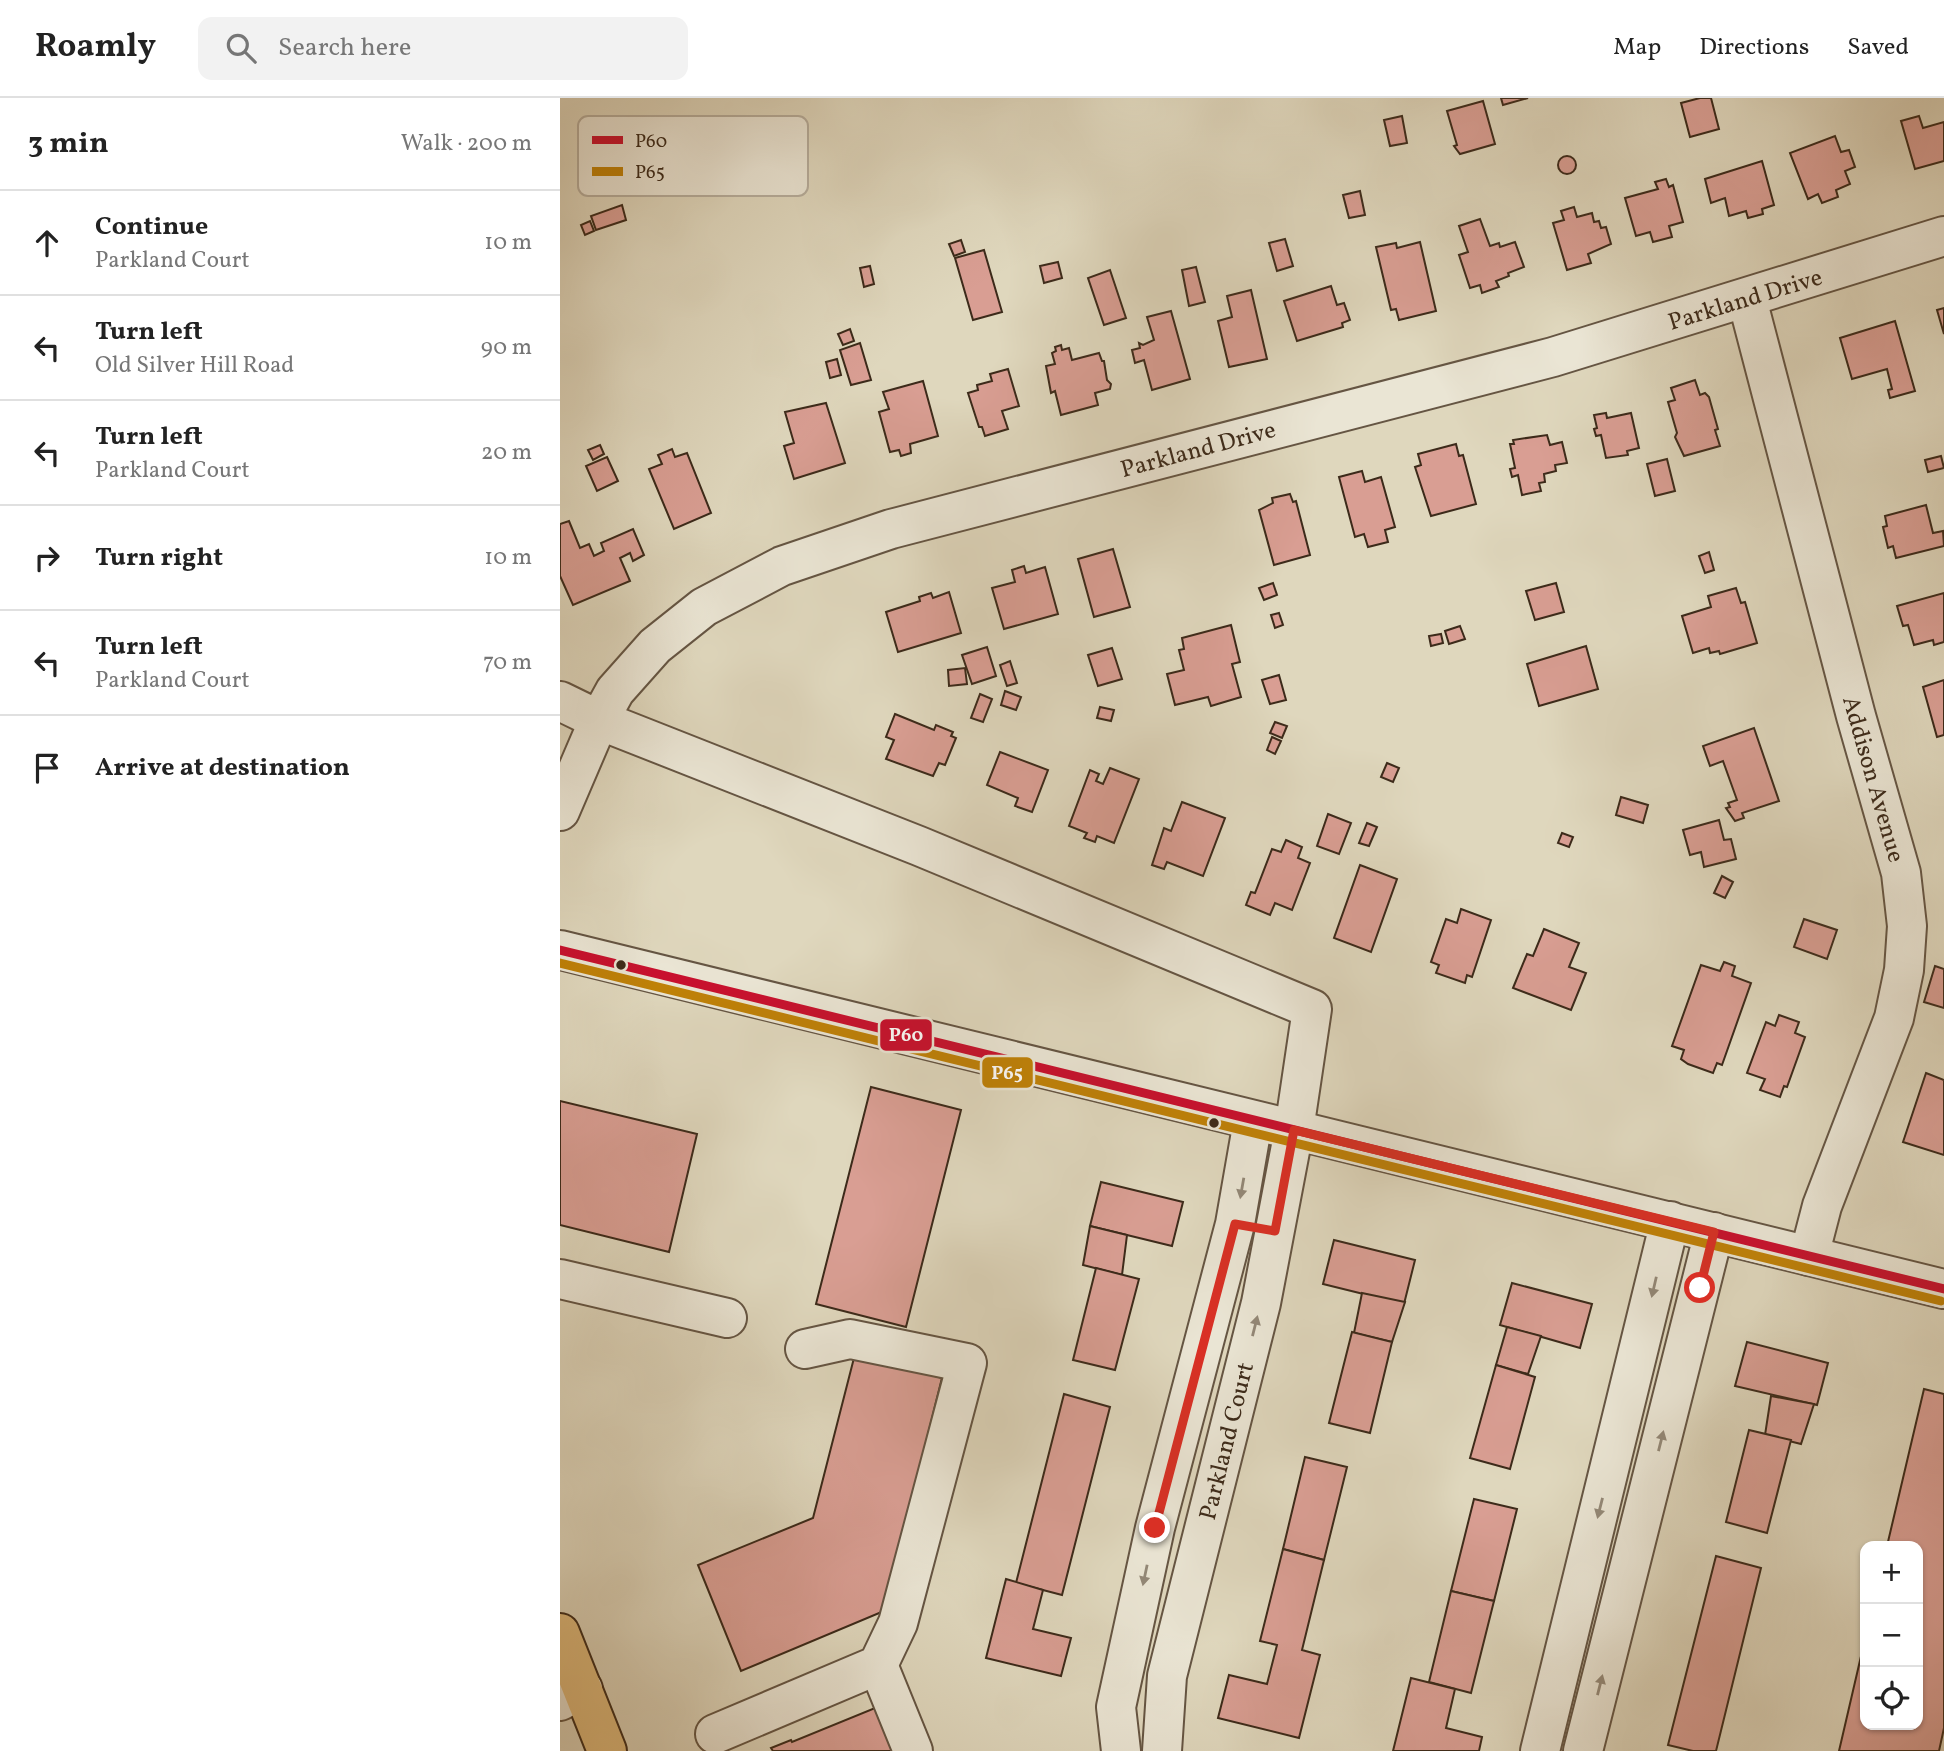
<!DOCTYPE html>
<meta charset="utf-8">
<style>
body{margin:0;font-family:Vollkorn,serif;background:#f2f2f2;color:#222}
.controls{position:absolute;right:21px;bottom:21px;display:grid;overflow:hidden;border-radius:14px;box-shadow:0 2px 5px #0004}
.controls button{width:63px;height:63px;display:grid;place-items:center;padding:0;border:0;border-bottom:2px solid #e0e0e0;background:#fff;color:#222;font:35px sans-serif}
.stop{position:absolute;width:21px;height:21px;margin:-16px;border:5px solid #d93025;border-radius:50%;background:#fff}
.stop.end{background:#d93025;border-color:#fff;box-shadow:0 2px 7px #0008}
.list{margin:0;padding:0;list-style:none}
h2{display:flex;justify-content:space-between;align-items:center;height:91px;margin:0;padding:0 28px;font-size:30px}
h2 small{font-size:23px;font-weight:400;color:#767676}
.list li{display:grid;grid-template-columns:46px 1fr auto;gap:21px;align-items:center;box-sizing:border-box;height:105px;padding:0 28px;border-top:2px solid #e0e0e0}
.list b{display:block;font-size:26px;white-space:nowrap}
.list p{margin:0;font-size:23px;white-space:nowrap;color:#767676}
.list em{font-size:23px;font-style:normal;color:#767676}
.icon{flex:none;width:38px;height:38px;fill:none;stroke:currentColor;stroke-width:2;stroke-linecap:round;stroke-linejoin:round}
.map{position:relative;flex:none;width:1384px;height:1653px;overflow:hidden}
header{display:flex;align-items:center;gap:42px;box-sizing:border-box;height:98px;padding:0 35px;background:#fff;border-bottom:2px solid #e0e0e0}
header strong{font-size:33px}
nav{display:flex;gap:38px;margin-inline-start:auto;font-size:24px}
.search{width:490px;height:63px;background:#f2f2f2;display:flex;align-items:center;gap:18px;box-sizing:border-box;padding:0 24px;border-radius:14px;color:#767676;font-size:26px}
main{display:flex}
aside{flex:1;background:#fff}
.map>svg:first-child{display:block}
.building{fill:#d99e93;stroke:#3c2a1a;stroke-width:2}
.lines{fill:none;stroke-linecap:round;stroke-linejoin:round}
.minor-casing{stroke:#655543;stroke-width:42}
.major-casing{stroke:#3c2a1a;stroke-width:42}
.minor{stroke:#eae5d4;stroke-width:38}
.major{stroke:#e0bc7e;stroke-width:38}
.bus-1-casing{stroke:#eae5d4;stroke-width:14}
.bus-2-casing{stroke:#eae5d4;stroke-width:14}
.bus-1{stroke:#c8102e;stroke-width:9}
.bus-2{stroke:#bf8108;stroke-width:9}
.oneway{fill:#938877}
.route{stroke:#d93025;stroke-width:9}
.bus-dot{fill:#3c2a1a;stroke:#eae5d4;stroke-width:2.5}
.labels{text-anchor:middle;stroke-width:5;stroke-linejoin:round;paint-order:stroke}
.street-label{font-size:24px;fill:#3c2a1a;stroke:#eae5d4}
.key{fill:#eae5d4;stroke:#b6ad9c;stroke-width:2}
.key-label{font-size:19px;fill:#3c2a1a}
.line-badge{stroke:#eae5d4;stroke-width:2.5}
.badge-label{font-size:19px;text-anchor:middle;font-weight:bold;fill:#fff}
</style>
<header>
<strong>Roamly</strong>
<div class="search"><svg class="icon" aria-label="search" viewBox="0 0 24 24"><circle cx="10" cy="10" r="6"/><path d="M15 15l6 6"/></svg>Search here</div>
<nav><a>Map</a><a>Directions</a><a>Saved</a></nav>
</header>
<main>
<aside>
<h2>3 min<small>Walk · 200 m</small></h2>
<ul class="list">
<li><svg class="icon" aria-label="ahead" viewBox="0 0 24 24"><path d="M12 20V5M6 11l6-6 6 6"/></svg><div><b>Continue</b><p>Parkland Court</p></div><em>10 m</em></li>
<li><svg class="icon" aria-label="left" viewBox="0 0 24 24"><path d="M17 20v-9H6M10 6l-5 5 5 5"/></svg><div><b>Turn left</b><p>Old Silver Hill Road</p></div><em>90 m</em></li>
<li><svg class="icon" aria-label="left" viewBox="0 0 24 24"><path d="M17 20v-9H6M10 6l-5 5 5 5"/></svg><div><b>Turn left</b><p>Parkland Court</p></div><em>20 m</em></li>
<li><svg class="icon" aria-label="right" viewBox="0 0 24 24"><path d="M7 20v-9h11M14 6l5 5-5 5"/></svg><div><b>Turn right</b></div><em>10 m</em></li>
<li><svg class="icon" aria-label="left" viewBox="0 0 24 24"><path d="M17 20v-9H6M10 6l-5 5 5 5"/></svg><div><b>Turn left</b><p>Parkland Court</p></div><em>70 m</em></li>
<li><svg class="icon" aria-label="arrive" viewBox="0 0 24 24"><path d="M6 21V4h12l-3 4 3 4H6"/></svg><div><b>Arrive at destination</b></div></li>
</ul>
</aside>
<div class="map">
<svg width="1384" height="1653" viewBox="0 0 1384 1653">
<rect width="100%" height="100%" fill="#dfd7bd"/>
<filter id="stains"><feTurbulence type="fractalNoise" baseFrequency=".00286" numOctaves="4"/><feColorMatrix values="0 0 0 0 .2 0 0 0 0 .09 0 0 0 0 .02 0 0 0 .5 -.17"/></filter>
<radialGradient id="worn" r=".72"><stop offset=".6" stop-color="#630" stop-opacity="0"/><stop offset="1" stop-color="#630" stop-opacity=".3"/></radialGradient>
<!-- building -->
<g class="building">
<path d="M941,0H968L943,7Z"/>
<path d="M1140,0H1151L1159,31L1130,39L1121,5Z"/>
<path d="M923,3L935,46L900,56L894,48L897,47L887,13Z"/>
<path d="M842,18L847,45L830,48L824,22Z"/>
<path d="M1359,18L1363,30L1384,24V63L1355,71L1341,23Z"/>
<path d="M1275,38L1281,54L1289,52L1295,69L1285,73L1290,86L1276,92L1278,99L1262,105L1258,96L1248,101L1230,55Z"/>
<circle cx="1007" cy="67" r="9"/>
<path d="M1202,63L1214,107L1202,111L1203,116L1188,120L1186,113L1169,118L1165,100L1151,105L1145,81Z"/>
<path d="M1106,81L1109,89L1113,87L1123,124L1109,128L1112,139L1093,144L1090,134L1076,138L1065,100L1098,91L1095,84Z"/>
<path d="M800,93L805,117L789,120L783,97Z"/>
<path d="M62,107L66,122L36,132L31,118Z"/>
<path d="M1014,109L1017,119L1032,115L1034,124L1039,123L1041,130L1046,129L1051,146L1028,156L1031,165L1007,172L993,125L1004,122L1001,113Z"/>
<path d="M920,121L930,148L939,145L940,149L955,144L964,169L948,175L949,178L936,183L939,189L922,195L920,187L910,190L899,157L908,154L899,128Z"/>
<path d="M30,123L34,133L25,137L21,127Z"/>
<path d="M725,141L733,168L717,173L709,145Z"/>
<path d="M401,142L405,154L394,158L389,146Z"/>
<path d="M860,144L876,213L839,222L836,211L831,212L816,149L836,145L837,150Z"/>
<path d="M424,152L442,214L413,222L395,160Z"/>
<path d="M498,164L502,180L484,185L480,168Z"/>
<path d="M310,168L314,186L304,189L300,170Z"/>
<path d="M636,169L645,204L629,208L622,172Z"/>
<path d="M550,172L566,220L544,227L528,180Z"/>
<path d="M771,188L777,207L784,205L790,222L782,225L783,229L737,243L724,203Z"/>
<path d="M691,192L707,261L669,269L658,223L672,219L667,198Z"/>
<path d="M1384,210V236L1377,212Z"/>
<path d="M611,213L630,281L592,292L584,262L575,265L572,252L580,250L579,245L583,247L594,242L587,219Z"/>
<path d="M1335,223L1355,293L1330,300L1328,292L1332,291L1327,271L1292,281L1280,240Z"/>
<path d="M290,231L294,243L283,247L278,236Z"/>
<path d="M300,245L311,282L291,287L280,252Z"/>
<path d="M501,247L502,252L509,250L512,262L539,255L542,263H544L547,282L551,286L550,291L535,295L538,307L501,317L495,293L491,295L486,268L495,266L492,255L496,253L495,249Z"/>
<path d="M277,261L281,277L270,280L266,264Z"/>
<path d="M448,271L459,308L442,313L448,331L425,338L422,329H419L408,295L418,292L417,287L432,283L430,276Z"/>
<path d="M1135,282L1140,297L1145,295L1149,299L1158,331L1155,332L1160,348L1124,358L1115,339L1117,335L1108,304L1115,302L1111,290Z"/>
<path d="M363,283L378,338L350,346L351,355L341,358L339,352L330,354L319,314L329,311L323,294Z"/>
<path d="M266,305L285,365L234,381L224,348L234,345L225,314Z"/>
<path d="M1046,315L1047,320L1071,315L1079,350L1067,353L1068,357L1046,360L1041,337L1036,338L1034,331L1037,330L1034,317Z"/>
<path d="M987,337L990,347L1002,344L1007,365L995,367L996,373L984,376L985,384L979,385L981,393L962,397L958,377L952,379L950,371L955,370L950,346H954L953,342Z"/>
<path d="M896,346L899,358L903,357L916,406L871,418L855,369L861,367L858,356Z"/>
<path d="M40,347L44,356L33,362L28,352Z"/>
<path d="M112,351L115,359L127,355L151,415L114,431L89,371L102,366L98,357Z"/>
<path d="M1381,358L1384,370L1368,374L1365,362Z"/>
<path d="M47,359L58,383L37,393L26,368Z"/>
<path d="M1107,361L1115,393L1095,398L1087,366Z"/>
<path d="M802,373L805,384L821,379L835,429L825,432L828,444L808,449L804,436L795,439L779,379Z"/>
<path d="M730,396L733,404L736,403L750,457L714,467L699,412L713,405L712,400Z"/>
<path d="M1366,407L1373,435L1383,433L1384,448L1336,460L1333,448L1328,450L1323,429L1327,428L1325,418Z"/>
<path d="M9,423L20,450L29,446L34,458L44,453L41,445L73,431L84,457L73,463L70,455L60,460L70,483L13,507L0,478V426Z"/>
<path d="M553,451L570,509L534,519L518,461Z"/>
<path d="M1149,454L1154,472L1145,475L1139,458Z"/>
<path d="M464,468L466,475L485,469L498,516L444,531L432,490L455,484L452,472Z"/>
<path d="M713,485L717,497L704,502L699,490Z"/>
<path d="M996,485L1004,514L975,522L966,493Z"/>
<path d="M1176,490L1181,505L1185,504L1197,545L1160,556L1159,553L1150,555L1149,550L1133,555L1122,518L1151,509L1148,498Z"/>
<path d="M389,494L401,535L338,554L326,514L360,503L359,499L371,495L373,500Z"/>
<path d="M1384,495V544L1374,547L1373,542L1354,547L1348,527L1343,528L1337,508Z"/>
<path d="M719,515L723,527L715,530L711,517Z"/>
<path d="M671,527L680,564L672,566L681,599L651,608L648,599L615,607L607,576L624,572L619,552L624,551L622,540Z"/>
<path d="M900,528L905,541L889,546L885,533Z"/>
<path d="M881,536L883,545L871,548L869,538Z"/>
<path d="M1026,548L1038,591L979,608L967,566Z"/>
<path d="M427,549L436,578L412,586L402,557Z"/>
<path d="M552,550L562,581L538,588L528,557Z"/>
<path d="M450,563L457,585L447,588L440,567Z"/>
<path d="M405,570L407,586L389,588L388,572Z"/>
<path d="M719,577L726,602L710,606L702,582Z"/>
<path d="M1384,582V637L1377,639L1363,589Z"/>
<path d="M445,593L461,599L456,612L441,607Z"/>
<path d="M420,596L432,601L423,624L411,620Z"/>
<path d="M540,609L554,612L551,623L537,620Z"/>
<path d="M335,616L374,632L376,627L393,634L391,638L396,640L385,667L379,665L373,678L326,661L334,642L326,639Z"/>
<path d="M715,624L727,628L722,640L710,635Z"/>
<path d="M1194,630L1219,703L1182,715L1184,720L1175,723L1166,710L1170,709L1168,705L1177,702L1163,663L1150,668L1143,648Z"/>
<path d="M712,639L721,643L715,656L707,652Z"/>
<path d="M440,654L488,672L472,714L455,708L458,700L427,687Z"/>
<path d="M827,665L839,670L833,684L821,679Z"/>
<path d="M550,670L579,681L554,745L537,738L535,744L524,740L527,735L509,728L530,672L539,676L536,683L543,686Z"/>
<path d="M1061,699L1088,707L1083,725L1056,717Z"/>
<path d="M622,704L665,720L643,778L607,764L604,771L592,767L604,730L611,733Z"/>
<path d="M768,716L791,725L779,756L757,748Z"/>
<path d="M1159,722L1164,742L1171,741L1176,761L1144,769L1141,754L1130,757L1123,732Z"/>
<path d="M807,725L817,729L809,748L799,745Z"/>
<path d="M1002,735L1013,739L1009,749L998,745Z"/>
<path d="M726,742L742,749L738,760L750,765L732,812L715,805L710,817L686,807L691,794L695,795L712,751L721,754Z"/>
<path d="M800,767L837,781L811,854L774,840Z"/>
<path d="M1162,778L1173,784L1165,800L1154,795Z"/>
<path d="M901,811L931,822L912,879L907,877L905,885L876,875L879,867L871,864L886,821L897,825Z"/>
<path d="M1244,821L1277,832L1267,861L1234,849Z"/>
<path d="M984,831L1019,845L1009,869L1026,875L1011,912L953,890L967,856L973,858Z"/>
<path d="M1164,864L1175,868L1172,878L1191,885L1162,967L1157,965L1153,975L1128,966L1121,961L1124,952L1112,948L1141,867L1160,873Z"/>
<path d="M1375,868L1384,871V910L1364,904Z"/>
<path d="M1219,917L1239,924L1235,935L1245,939L1227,989L1224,988L1220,999L1200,992L1205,981L1187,975L1206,924L1215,928Z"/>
<path d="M1366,975L1384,982V1057L1343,1044Z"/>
<path d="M311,989L401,1012L346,1229L256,1206Z"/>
<path d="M0,1003L137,1036L109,1154L0,1127Z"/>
<path d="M541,1084L623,1104L612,1148L530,1128Z"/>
<path d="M530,1128L567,1137L562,1177L523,1167Z"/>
<path d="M774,1142L855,1162L844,1206L763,1186Z"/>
<path d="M536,1170L579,1181L555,1272L513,1262Z"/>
<path d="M952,1185L1032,1206L1020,1250L940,1227Z"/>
<path d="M802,1195L845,1204L832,1244L794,1235Z"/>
<path d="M947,1229L981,1238L968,1276L936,1267Z"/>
<path d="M792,1234L832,1244L810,1335L769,1325Z"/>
<path d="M1187,1244L1268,1265L1257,1307L1175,1288Z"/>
<path d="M295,1256L382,1280L324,1513L181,1573L138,1467L253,1420Z"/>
<path d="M936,1267L975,1279L950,1371L910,1360Z"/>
<path d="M1364,1291L1384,1296V1630L1379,1653H1279L1305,1541V1627H1358V1448H1327Z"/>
<path d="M504,1296L550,1309L502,1497L456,1485Z"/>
<path d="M1211,1298L1254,1306L1241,1346L1205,1337Z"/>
<path d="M1189,1332L1231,1342L1207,1435L1166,1424Z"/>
<path d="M745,1359L787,1369L764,1462L723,1451Z"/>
<path d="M914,1401L957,1411L934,1503L891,1493Z"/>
<path d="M723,1451L764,1462L742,1552L760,1557L739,1640L658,1620L669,1577L707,1586L717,1547L700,1543Z"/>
<path d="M1156,1458L1201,1470L1156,1653H1133L1108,1647Z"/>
<path d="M446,1481L483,1492L473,1531L511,1540L501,1578L426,1560Z"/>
<path d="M891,1493L934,1503L911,1595L869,1584Z"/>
<path d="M851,1580L895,1591L886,1630L922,1639L919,1653H833Z"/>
<path d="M315,1610L333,1653H213L211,1650L231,1642L232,1644Z"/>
</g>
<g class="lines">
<!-- minor casing -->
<g class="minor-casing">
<g id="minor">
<path d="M1187,201L1296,618L1341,775L1347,828L1344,872L1334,920L1262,1108L1249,1158"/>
<path d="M0,603L39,622L359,748L752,911L734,1032L701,1205L607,1578L602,1653"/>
<path d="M0,713L39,622L55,593L95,548L144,509L222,468L331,431L993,259L1384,138"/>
<path d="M0,852L1384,1191"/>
<path d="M0,1181L167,1220"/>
<path d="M318,1567L353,1653"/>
<path d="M0,1603L23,1591"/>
<path d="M155,1636L318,1567L338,1525L407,1265L290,1241L245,1251"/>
<path d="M561,1653L556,1609L595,1430L675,1126L693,1023"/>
<path d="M980,1653L1110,1123"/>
<path d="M1023,1653L1154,1134"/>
</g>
</g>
<!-- major casing -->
<g class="major-casing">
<path id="major" d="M0,1535L47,1653"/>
</g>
<!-- minor -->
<use href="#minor" class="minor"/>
<!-- major -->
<use href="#major" class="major"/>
<!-- bus-1 casing -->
<g class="bus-1-casing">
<path id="bus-1" d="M0,852L1384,1191"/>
</g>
<!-- bus-2 casing -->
<g class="bus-2-casing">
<path id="bus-2" d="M0,865L1381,1203"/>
</g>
<!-- bus-1 -->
<use href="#bus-1" class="bus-1"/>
<!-- bus-2 -->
<use href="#bus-2" class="bus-2"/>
</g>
<!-- one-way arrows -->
<defs><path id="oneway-solid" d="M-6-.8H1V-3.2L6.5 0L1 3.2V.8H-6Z" transform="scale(1.75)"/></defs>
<g class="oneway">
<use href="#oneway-solid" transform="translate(682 1090) rotate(100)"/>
<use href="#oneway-solid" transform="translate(1094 1189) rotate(103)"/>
<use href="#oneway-solid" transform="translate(695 1228) rotate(-76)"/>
<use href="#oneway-solid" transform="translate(1101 1343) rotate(-76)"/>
<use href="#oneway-solid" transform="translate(1040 1410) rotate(104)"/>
<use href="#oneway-solid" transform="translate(585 1477) rotate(102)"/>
<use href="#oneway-solid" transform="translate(1040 1587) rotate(-76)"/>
</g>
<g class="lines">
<!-- route -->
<path class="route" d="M595,1430L675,1126L715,1133L734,1032L1154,1134L1140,1190"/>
</g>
<!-- markers -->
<g class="bus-dot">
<circle cx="61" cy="867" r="6"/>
<circle cx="654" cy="1025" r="6"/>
</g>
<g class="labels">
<!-- street labels -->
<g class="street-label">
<text transform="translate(1185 201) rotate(-17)" y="8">Parkland Drive</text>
<text transform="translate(638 351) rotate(-15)" y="8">Parkland Drive</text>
<text transform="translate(1314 681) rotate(74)" y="8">Addison Avenue</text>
<text transform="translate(666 1343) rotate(-76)" y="8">Parkland Court</text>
</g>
</g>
<!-- legend -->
<rect x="18" y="18" width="230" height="80" rx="10" class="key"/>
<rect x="32" y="38" width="31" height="8" fill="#c8102e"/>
<rect x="32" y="69" width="31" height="9" fill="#bf8108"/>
<g class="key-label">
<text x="75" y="49">P60</text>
<text x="75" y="80">P65</text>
</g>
<g class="line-badge">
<rect x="319" y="920" width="54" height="34" rx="7" fill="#c8102e"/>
<rect x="421" y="958" width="53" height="33" rx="7" fill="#bf8108"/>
</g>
<g class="badge-label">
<text x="346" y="943">P60</text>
<text x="447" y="981">P65</text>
</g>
<rect width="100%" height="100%" filter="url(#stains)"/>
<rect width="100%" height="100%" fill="url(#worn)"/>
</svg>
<div class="controls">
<button>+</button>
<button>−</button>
<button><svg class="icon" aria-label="locate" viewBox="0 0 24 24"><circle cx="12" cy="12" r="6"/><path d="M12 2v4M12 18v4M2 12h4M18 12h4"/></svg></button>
</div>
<div class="stop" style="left:1140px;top:1190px"></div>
<div class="stop end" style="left:595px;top:1430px"></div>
</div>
</main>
